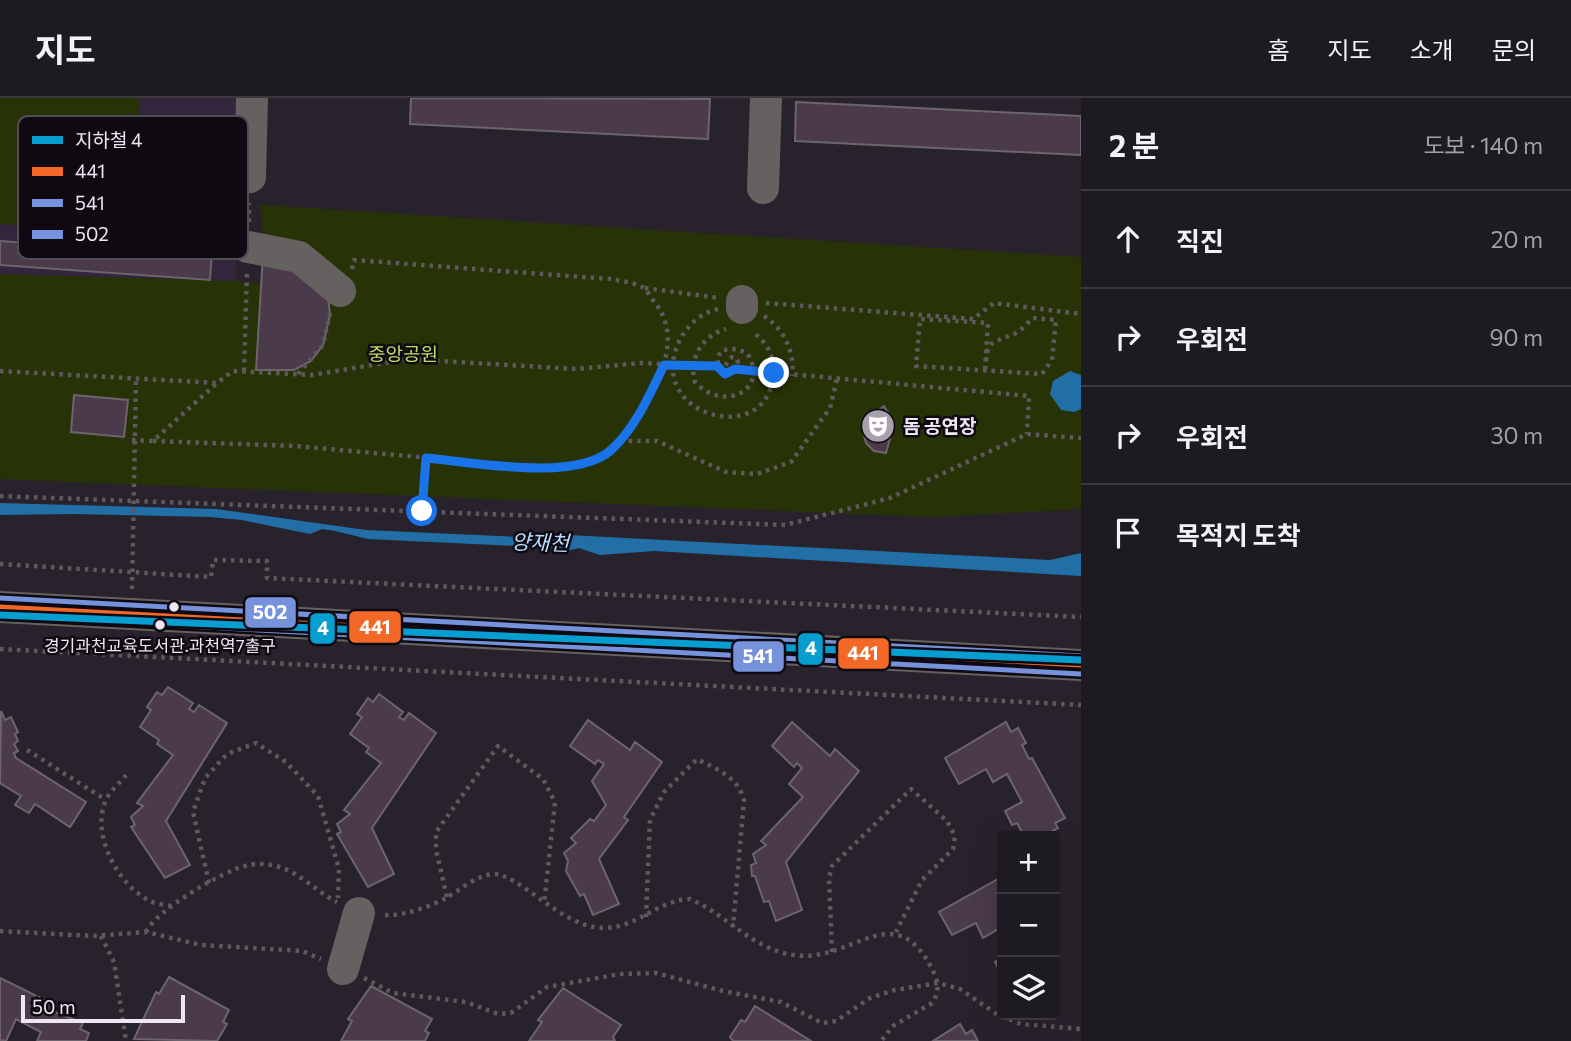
<!DOCTYPE html>
<html lang="ko">
<meta charset="utf-8">
<style>
body{margin:0;font-family:Commissioner,"Noto Sans KR",sans-serif;background:#26232a;color:#f1f3f6}
.controls{position:absolute;right:21px;bottom:21px;display:grid;overflow:hidden;border-radius:7px;box-shadow:0 7px 28px #0002}
.controls button{width:63px;height:63px;display:grid;place-items:center;padding:0;border:0;border-bottom:2px solid #3c383f;background:#1e1a21;color:#f1f3f6;font:35px sans-serif}
.scale{position:absolute;left:21px;bottom:18px;width:164px;box-sizing:border-box;padding-left:7px;border:4px solid #ede6f3;border-top:0;font-size:19px;line-height:24px;white-space:nowrap;color:#ede6f3;-webkit-text-stroke:5px #0f0a12;paint-order:stroke}
.stop{position:absolute;width:21px;height:21px;margin:-16px;border:5px solid #1a73e8;border-radius:50%;background:#fff}
.stop.end{background:#1a73e8;border-color:#fff;box-shadow:0 2px 7px #0008}
.list{margin:0;padding:0;list-style:none}
h2{display:flex;justify-content:space-between;align-items:center;height:91px;margin:0;padding:0 28px;font-size:30px}
h2 small{font-size:23px;font-weight:400;color:#a1a1a5}
.list li{display:grid;grid-template-columns:46px 1fr auto;gap:21px;align-items:center;box-sizing:border-box;height:98px;padding:0 28px;border-top:2px solid #3c383f}
.list b{display:block;font-size:26px;white-space:nowrap}
.list em{font-size:23px;font-style:normal;color:#a1a1a5}
.icon{flex:none;width:38px;height:38px;fill:none;stroke:currentColor;stroke-width:2;stroke-linecap:round;stroke-linejoin:round}
.map{position:relative;flex:none;width:1081px;height:943px;overflow:hidden}
header{display:flex;align-items:center;gap:42px;box-sizing:border-box;height:98px;padding:0 35px;background:#1e1a21;border-bottom:2px solid #3c383f}
header strong{font-size:33px}
nav{display:flex;gap:38px;margin-inline-start:auto;font-size:24px}
main{display:flex}
aside{flex:1;background:#1e1a21}
.map>svg:first-child{display:block}
.built{fill:#32253c}
.green{fill:#283207}
.water{fill:#226fa8}
.building{fill:#4a3a4a;stroke:#6c656c;stroke-width:2}
.lines{fill:none;stroke-linecap:round;stroke-linejoin:round}
.path{stroke:#5d595c;stroke-width:4.5;stroke-dasharray:3.5 5;stroke-linecap:butt}
.minor{stroke:#646160;stroke-width:32}
.bus-1-casing{stroke:#0f0a12;stroke-width:10}
.bus-2-casing{stroke:#0f0a12;stroke-width:10}
.bus-3-casing{stroke:#0f0a12;stroke-width:10}
.bus-1{stroke:#f36827;stroke-width:5}
.bus-2{stroke:#7692db;stroke-width:5}
.bus-3{stroke:#7692db;stroke-width:5}
.metro-1-casing{stroke:#0f0a12;stroke-width:12}
.metro-1{stroke:#069ed0;stroke-width:7}
.route{stroke:#1a73e8;stroke-width:9}
.bus-dot{fill:#ede6f3;stroke:#0f0a12;stroke-width:2.5}
.labels{text-anchor:middle;stroke-width:5;stroke-linejoin:round;paint-order:stroke}
.bus-label{font-size:17px;fill:#ede6f3;stroke:#0f0a12}
.park-label{font-size:19px;fill:#bbde65;stroke:#0f0a12}
.poi-label{font-size:19px;font-weight:bold;fill:#ede6f3;stroke:#0f0a12;text-anchor:start}
.water-label{font-size:21px;font-style:italic;fill:#b6dcfe;stroke:#0f0a12}
.key{fill:#0f0a12;stroke:#524c56;stroke-width:2}
.key-label{font-size:19px;fill:#ede6f3}
.line-badge{stroke:#0f0a12;stroke-width:2.5}
.badge-label{font-size:19px;text-anchor:middle;font-weight:bold;fill:#fff}
</style>
<header>
<strong>지도</strong>
<nav><a>홈</a><a>지도</a><a>소개</a><a>문의</a></nav>
</header>
<main>
<div class="map">
<svg width="1081" height="943" viewBox="0 0 1081 943">
<rect width="100%" height="100%" fill="#28222c"/>
<!-- built -->
<path class="built" d="M0,0H240L236,183L0,176Z"/>
<!-- green -->
<g class="green">
<path d="M0,0H140L135,69L98,67L93,132L0,126Z"/>
<path d="M260,107L1081,159V411L936,419L0,381V176L236,183L268,187Z"/>
</g>
<!-- water -->
<g class="water">
<path d="M1070,273L1081,277V311L1074,314L1061,312L1050,296L1053,283Z"/>
<path d="M0,405L216,411L366,432L541,440L568,437L1050,462L1081,455V478L654,453L600,457L579,450L567,453L560,450L368,441L335,433L322,431L310,436L242,422L210,419L75,416L0,417Z"/>
</g>
<!-- building -->
<g class="building">
<path d="M411,0L710,1L708,41L410,26Z"/>
<path d="M796,4L1081,18V57L795,43Z"/>
<path d="M103,75L217,82L210,182L0,167V143L99,150Z"/>
<path d="M263,156L318,184L328,199L330,217L323,247L311,263L294,272H256Z"/>
<path d="M74,297L128,302L124,339L71,334Z"/>
<path d="M884,308L890,318L892,333L886,355L874,353L866,345L863,334L865,323Z"/>
<path d="M168,589L193,605L189,611L194,614L199,607L227,625L166,723L190,767L165,780L131,729L135,727L131,719L143,708L137,705L173,657L157,646L159,642L140,629L151,612L147,609L157,594L162,597Z"/>
<path d="M379,596L403,614L399,619L404,622L409,615L436,635L372,730L394,776L368,789L337,736L341,734L337,726L350,716L344,712L381,665L366,654L369,650L350,636L362,619L357,616L368,600L373,604Z"/>
<path d="M1,613L5,622L11,619L18,634L15,636L18,643L14,646L18,653L14,655L16,660L86,704L70,729L35,706L29,715L15,707L21,698L0,685Z"/>
<path d="M588,622L630,652L635,644L662,664L624,719L628,722L599,761L619,806L593,817L584,796L580,798L566,773L568,763L564,755L576,745L571,740L590,721L594,723L606,707L592,683L604,666L598,662L595,666L570,648Z"/>
<path d="M792,624L830,658L835,651L859,673L786,764L802,812L776,823L769,803L764,804L755,778H752L751,767L756,765L753,756L766,747L761,743L803,699L789,686L802,670L797,665L794,669L772,648Z"/>
<path d="M1006,624L1011,634L1018,630L1026,645L1022,647L1029,661L1032,660L1065,720L1055,725L1058,730L1043,738H1024L1017,725L1012,727L1005,713L1022,704L1007,676L993,684L986,671L959,686L945,660Z"/>
<path d="M998,781L1002,786V835L1000,830L983,840L976,825L952,837L939,814Z"/>
<path d="M1002,860V877L995,864Z"/>
<path d="M169,879L229,912L223,924L227,926L217,943L134,941L156,894L159,896Z"/>
<path d="M0,880L55,907L52,913L83,925L80,931L89,935L86,943H37L41,934L16,921L6,943L0,942Z"/>
<path d="M371,888L432,921L425,933L429,935L425,943H341L352,923L348,921Z"/>
<path d="M563,890L621,927L613,939L615,943H529L542,924L538,922Z"/>
<path d="M755,908L811,943H733L730,939L741,922L745,924Z"/>
<path d="M960,926L966,936L972,932L978,943H933Z"/>
</g>
<g class="lines">
<!-- path -->
<g class="path">
<path d="M249,124V105"/>
<path d="M352,171L354,162L610,181C620,183 633,184 642,189C647,192 652,201 656,206C689,250 645,307 619,343"/>
<path d="M645,190L719,200"/>
<path d="M766,205L973,221L994,205L1081,216"/>
<path d="M718,211C703,214 689,225 681,240C638,319 777,355 773,269C773,255 764,241 752,234"/>
<path d="M764,218C784,231 795,254 792,278"/>
<path d="M735,271L1029,298L1027,336"/>
<path d="M985,272L988,225L920,221L916,268L1042,276L1052,262L1056,222L1033,220C1027,225 1021,233 1014,236C989,247 988,240 985,272"/>
<path d="M0,273L217,285L233,273L312,277L408,261L576,271L641,265L717,269"/>
<path d="M244,273L247,175"/>
<path d="M720,274L732,259L738,263L730,275L720,274L717,260L722,252L737,251L747,255C771,292 723,315 695,284C688,260 703,237 726,231"/>
<path d="M298,276L323,247L330,215"/>
<path d="M132,342L153,343L217,285"/>
<path d="M153,343L295,348L557,371L591,364L619,343H657L726,374L757,376L791,364L830,310L837,281"/>
<path d="M0,398L785,427L890,400L1027,336L1081,340"/>
<path d="M422,413L427,360"/>
<path d="M0,466L211,479L213,462L267,463V480L1081,519"/>
<path d="M132,491L136,281"/>
<path d="M0,551L1081,607"/>
<path d="M27,652L106,702"/>
<path d="M126,677C120,685 110,693 106,702C90,737 119,788 150,803C156,806 165,807 172,808"/>
<path d="M209,785L193,714L205,680L227,656L256,645L286,664L318,698L339,771L338,800"/>
<path d="M447,799L436,752V734L498,648L543,681L555,704L544,806"/>
<path d="M385,817C404,818 429,809 446,800C460,792 478,776 495,776C518,777 558,823 594,829C632,836 655,802 690,801C726,816 753,852 794,857C853,866 895,794 934,875C939,885 939,895 932,905L893,928L881,943"/>
<path d="M646,819L650,722L664,694L697,661C718,672 737,678 744,702L733,829"/>
<path d="M0,833L92,838L146,834L201,847L302,853L321,861"/>
<path d="M146,834C155,813 225,771 249,767C256,765 269,766 276,768C298,773 317,794 337,804"/>
<path d="M101,838L114,864L126,943"/>
<path d="M832,854L829,780L832,768L911,691L947,723L955,738L953,751L922,782L896,834"/>
<path d="M364,880L393,895L466,904L498,916L511,915L547,889L620,876L656,875L723,893L781,904L822,925L836,923L870,900L895,892L938,885L960,891L998,917L1021,926L1081,931"/>
</g>
<!-- minor -->
<g class="minor">
<path d="M250,79L252,0"/>
<path d="M763,90L766,0"/>
<path d="M248,149L299,159L340,193"/>
<path d="M742,210V203"/>
<path d="M0,509L1081,567"/>
<path d="M343,871L359,815"/>
</g>
<!-- bus-1 casing -->
<g class="bus-1-casing">
<path id="bus-1" d="M0,509L1081,567"/>
</g>
<!-- bus-2 casing -->
<g class="bus-2-casing">
<path id="bus-2" d="M0,518L1081,576"/>
</g>
<!-- bus-3 casing -->
<g class="bus-3-casing">
<path id="bus-3" d="M0,500L1081,558"/>
</g>
<!-- bus-1 -->
<use href="#bus-1" class="bus-1"/>
<!-- bus-2 -->
<use href="#bus-2" class="bus-2"/>
<!-- bus-3 -->
<use href="#bus-3" class="bus-3"/>
<!-- metro-1 casing -->
<g class="metro-1-casing">
<path id="metro-1" d="M0,517L1081,562"/>
</g>
<!-- metro-1 -->
<use href="#metro-1" class="metro-1"/>
</g>
<g class="lines">
<!-- route -->
<path class="route" d="M422,413L426,360C474,364 573,384 610,353C635,331 650,296 664,267L717,268L725,276L735,271L774,275"/>
</g>
<!-- icons -->
<defs>
<g id="theatre-disc" transform="scale(1.75)"><circle r="9.5" fill="#a8a1ad" stroke="#0f0a12"/><path d="M-5-5.5Q0-4 5-5.5V0Q5 5 0 6Q-5 5-5 0ZM-3.3-2.5H-1v1.5H-3.3ZM1-2.5H3.3v1.5H1ZM-2.8 1Q0 5.5 2.8 1Z" fill="#fff"/></g>
</defs>
<g fill-rule="evenodd">
<use href="#theatre-disc" x="878" y="328"/>
</g>
<!-- markers -->
<g class="bus-dot">
<circle cx="174" cy="509" r="6"/>
<circle cx="160" cy="527" r="6"/>
</g>
<g class="labels">
<!-- bus labels -->
<g class="bus-label">
<text x="160" y="554">경기과천교육도서관.과천역7출구</text>
</g>
<!-- park labels -->
<g class="park-label">
<text x="403" y="263">중앙공원</text>
</g>
<!-- poi labels -->
<g class="poi-label">
<text x="903" y="335">돔 공연장</text>
</g>
<!-- water labels -->
<g class="water-label">
<text transform="translate(540 445) rotate(2)" y="7">양재천</text>
</g>
</g>
<!-- legend -->
<rect x="18" y="18" width="230" height="143" rx="10" class="key"/>
<rect x="32" y="38" width="31" height="8" fill="#069ed0"/>
<rect x="32" y="69" width="31" height="9" fill="#f36827"/>
<rect x="32" y="101" width="31" height="8" fill="#7692db"/>
<rect x="32" y="132" width="31" height="9" fill="#7692db"/>
<g class="key-label">
<text x="75" y="49">지하철 4</text>
<text x="75" y="80">441</text>
<text x="75" y="112">541</text>
<text x="75" y="143">502</text>
</g>
<g class="line-badge">
<rect x="244" y="498" width="53" height="33" rx="7" fill="#7692db"/>
<rect x="348" y="512" width="54" height="34" rx="7" fill="#f36827"/>
<rect x="309" y="514" width="27" height="33" rx="7" fill="#069ed0"/>
<rect x="797" y="534" width="27" height="34" rx="7" fill="#069ed0"/>
<rect x="837" y="539" width="53" height="33" rx="7" fill="#f36827"/>
<rect x="732" y="542" width="53" height="33" rx="7" fill="#7692db"/>
</g>
<g class="badge-label">
<text x="270" y="521">502</text>
<text x="375" y="536">441</text>
<text x="323" y="537">4</text>
<text x="811" y="557">4</text>
<text x="863" y="562">441</text>
<text x="758" y="565">541</text>
</g>
</svg>
<div class="controls">
<button>+</button>
<button>−</button>
<button><svg class="icon" aria-label="layers" viewBox="0 0 24 24"><path d="M12 4l9 5-9 5-9-5zM3 14l9 5 9-5"/></svg></button>
</div>
<div class="scale">50 m</div>
<div class="stop" style="left:422px;top:413px"></div>
<div class="stop end" style="left:774px;top:275px"></div>
</div>
<aside>
<h2>2 분<small>도보 · 140 m</small></h2>
<ul class="list">
<li><svg class="icon" aria-label="ahead" viewBox="0 0 24 24"><path d="M12 20V5M6 11l6-6 6 6"/></svg><div><b>직진</b></div><em>20 m</em></li>
<li><svg class="icon" aria-label="right" viewBox="0 0 24 24"><path d="M7 20v-9h11M14 6l5 5-5 5"/></svg><div><b>우회전</b></div><em>90 m</em></li>
<li><svg class="icon" aria-label="right" viewBox="0 0 24 24"><path d="M7 20v-9h11M14 6l5 5-5 5"/></svg><div><b>우회전</b></div><em>30 m</em></li>
<li><svg class="icon" aria-label="arrive" viewBox="0 0 24 24"><path d="M6 21V4h12l-3 4 3 4H6"/></svg><div><b>목적지 도착</b></div></li>
</ul>
</aside>
</main>
